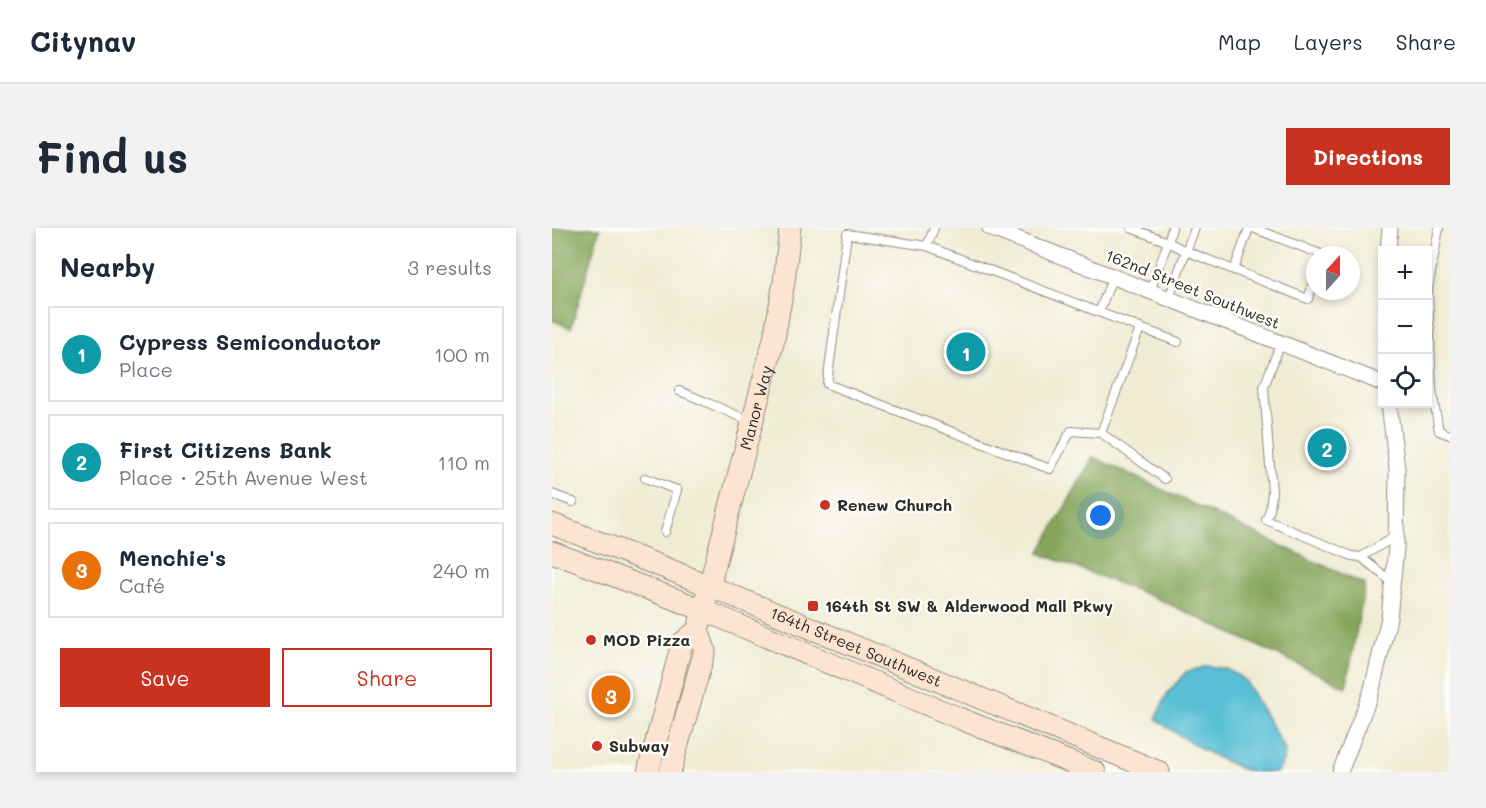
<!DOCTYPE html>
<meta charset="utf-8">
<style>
body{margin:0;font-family:Mali,sans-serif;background:#f2f2f3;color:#1f2937}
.controls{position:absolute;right:18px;top:18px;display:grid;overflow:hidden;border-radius:0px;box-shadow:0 3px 9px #0003}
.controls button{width:54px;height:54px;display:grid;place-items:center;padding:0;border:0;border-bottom:2px solid #e0e1e3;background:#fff;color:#1f2937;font:30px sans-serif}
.compass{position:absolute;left:754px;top:18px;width:54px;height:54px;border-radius:50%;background:#fff;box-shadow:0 3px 9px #0003;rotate:21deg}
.you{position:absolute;left:549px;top:288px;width:21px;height:21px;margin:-15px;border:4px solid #fff;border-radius:50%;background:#1a73e8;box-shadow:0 0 0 9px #1a73e833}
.badge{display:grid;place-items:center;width:39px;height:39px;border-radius:50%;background:#c8321e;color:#fff;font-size:20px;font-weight:700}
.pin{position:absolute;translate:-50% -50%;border:3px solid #fff;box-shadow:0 2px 6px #0006}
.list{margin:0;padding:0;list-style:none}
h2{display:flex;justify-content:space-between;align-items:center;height:78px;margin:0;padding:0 24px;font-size:26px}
h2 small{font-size:20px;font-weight:400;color:#747a83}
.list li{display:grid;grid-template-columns:39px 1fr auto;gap:18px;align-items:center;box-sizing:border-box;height:96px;margin:0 12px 12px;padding:0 12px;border:2px solid #e0e1e3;border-radius:0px}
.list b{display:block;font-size:22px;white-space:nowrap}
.list p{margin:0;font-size:20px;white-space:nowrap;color:#747a83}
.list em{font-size:20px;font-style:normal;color:#747a83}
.actions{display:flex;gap:12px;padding:18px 24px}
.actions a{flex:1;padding:14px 0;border:2px solid #c8321e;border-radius:0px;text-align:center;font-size:21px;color:#c8321e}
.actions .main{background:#c8321e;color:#fff}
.icon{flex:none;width:33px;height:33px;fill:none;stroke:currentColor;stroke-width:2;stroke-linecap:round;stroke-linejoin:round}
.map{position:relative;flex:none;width:898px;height:544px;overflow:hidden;border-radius:0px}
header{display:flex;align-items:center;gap:36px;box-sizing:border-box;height:84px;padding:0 30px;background:#fff;border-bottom:2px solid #e0e1e3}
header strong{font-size:28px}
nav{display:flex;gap:33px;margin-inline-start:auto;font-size:21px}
.intro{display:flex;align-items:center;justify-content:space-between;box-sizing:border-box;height:144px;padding:0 36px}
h1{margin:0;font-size:42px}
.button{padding:15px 27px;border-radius:0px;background:#c8321e;color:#fff;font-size:21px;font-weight:700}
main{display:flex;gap:36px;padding:0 36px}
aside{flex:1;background:#fff;border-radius:0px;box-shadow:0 3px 9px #0003}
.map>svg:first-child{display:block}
.forest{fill:#84a55a;stroke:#586842;stroke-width:1.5}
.water{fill:#58bfd5;stroke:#427580;stroke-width:1.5}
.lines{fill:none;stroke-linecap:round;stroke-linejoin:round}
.lane-casing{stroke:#8e8c80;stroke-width:10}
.street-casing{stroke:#8e8c80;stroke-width:17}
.secondary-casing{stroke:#8e8c80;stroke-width:23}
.lane{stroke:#fff;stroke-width:8}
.street{stroke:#fff;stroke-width:15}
.secondary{stroke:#fde4d0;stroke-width:21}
.poi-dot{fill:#c8321e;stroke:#fdfcf7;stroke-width:2}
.labels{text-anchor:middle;stroke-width:5;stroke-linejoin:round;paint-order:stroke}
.street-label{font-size:16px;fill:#2b2b2b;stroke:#fdfcf7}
.poi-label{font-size:16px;font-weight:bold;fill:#2b2b2b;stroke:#fdfcf7;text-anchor:start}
</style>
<header>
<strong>Citynav</strong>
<nav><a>Map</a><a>Layers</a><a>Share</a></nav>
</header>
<div class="intro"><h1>Find us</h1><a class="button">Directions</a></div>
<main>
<aside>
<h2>Nearby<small>3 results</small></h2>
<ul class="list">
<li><span class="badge" style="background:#0f9aa8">1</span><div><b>Cypress Semiconductor</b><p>Place</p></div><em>100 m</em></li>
<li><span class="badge" style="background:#0f9aa8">2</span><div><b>First Citizens Bank</b><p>Place · 25th Avenue West</p></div><em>110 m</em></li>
<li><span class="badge" style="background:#e8710a">3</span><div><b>Menchie's</b><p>Café</p></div><em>240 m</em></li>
</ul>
<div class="actions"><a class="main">Save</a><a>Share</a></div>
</aside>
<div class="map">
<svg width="898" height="544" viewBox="0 0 898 544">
<rect width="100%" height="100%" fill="#fdfcf7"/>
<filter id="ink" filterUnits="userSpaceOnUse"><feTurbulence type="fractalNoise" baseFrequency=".0167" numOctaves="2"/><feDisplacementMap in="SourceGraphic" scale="12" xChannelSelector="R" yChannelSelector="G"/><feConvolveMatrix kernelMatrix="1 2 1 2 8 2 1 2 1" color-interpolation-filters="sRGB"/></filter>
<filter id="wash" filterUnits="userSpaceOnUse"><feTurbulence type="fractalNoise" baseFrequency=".008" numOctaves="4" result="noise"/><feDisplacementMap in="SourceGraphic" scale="24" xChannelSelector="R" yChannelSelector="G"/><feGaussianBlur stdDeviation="1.35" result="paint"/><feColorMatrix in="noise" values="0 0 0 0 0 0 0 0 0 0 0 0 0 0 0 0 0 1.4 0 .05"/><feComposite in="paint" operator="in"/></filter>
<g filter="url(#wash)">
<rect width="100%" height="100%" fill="#f0ecd4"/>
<!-- forest -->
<g class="forest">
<path d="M0,0H48L19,100L0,92Z"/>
<path d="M541,229L813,357L794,459L604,370L487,325Z"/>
</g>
<!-- water -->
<path class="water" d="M656,438L675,441L693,452L733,522L732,531L726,544C718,544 710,544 703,544C679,541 624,506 604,491L615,466L634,444Z"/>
</g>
<g filter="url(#ink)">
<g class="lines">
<!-- lane casing -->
<g class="lane-casing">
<g id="lane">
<path d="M579,0L616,14L598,63"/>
<path d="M620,0L616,14L634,23L643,0"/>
<path d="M701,0L771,27"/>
<path d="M887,0L876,61L880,162L887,203L898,207"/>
<path d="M295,6L375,18L588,100L549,205L519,203L498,241L275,156Z"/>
<path d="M375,18L382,0"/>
<path d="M682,42L697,0"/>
<path d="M617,70L634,23L756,71L763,50"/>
<path d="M547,84L561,48"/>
<path d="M588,100L626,114"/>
<path d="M729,114L712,159L720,264L718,282L714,292L800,328L809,329L841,355"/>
<path d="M127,163C152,172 174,184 199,193"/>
<path d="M549,205L613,251"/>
<path d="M93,250L125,262L113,304"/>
<path d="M0,266L21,274"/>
<path d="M809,329L844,308"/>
</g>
</g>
<!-- street casing -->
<g class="street-casing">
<g id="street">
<path d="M438,0L830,155"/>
<path d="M836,22L838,0"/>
<path d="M788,544L819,465L837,390L844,320L845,240L837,176"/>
</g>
</g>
<!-- secondary casing -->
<g class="secondary-casing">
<g id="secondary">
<path id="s1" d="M0,296L116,341L607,544"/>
<path d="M0,324L151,382L409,491L543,544"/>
<path d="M96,544L130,415L146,402"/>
<path id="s2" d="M118,544L153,422L146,402L151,382L222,111L232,54L238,0"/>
</g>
</g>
<!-- lane -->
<use href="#lane" class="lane"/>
<!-- street -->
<use href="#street" class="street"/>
<!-- secondary -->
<use href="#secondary" class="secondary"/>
</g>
</g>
<!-- markers -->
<g class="poi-dot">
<circle cx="273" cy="277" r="6"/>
<rect x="255" y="372" width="12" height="12" rx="3"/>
<circle cx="39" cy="412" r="6"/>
<circle cx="45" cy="518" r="6"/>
</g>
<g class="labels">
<!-- street labels -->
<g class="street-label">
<text transform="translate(641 61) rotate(22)" y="6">162nd Street Southwest</text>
<text dy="6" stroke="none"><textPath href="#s2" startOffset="378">Manor Way</textPath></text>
<text dy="6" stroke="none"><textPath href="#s1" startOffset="328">164th Street Southwest</textPath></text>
</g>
<!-- poi labels -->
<g class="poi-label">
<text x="285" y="283">Renew Church</text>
<text x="273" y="384">164th St SW &amp; Alderwood Mall Pkwy</text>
<text x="51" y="418">MOD Pizza</text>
<text x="57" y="524">Subway</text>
</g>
</g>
</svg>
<div class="controls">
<button>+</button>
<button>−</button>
<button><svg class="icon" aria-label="locate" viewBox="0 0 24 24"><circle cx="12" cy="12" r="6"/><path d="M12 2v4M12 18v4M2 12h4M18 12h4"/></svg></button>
</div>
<svg class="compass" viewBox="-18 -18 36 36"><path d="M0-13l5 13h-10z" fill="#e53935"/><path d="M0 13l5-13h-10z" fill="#747a83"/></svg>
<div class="you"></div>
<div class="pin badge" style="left:414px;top:124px;background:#0f9aa8">1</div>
<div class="pin badge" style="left:775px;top:220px;background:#0f9aa8">2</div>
<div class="pin badge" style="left:59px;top:467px;background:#e8710a">3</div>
</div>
</main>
